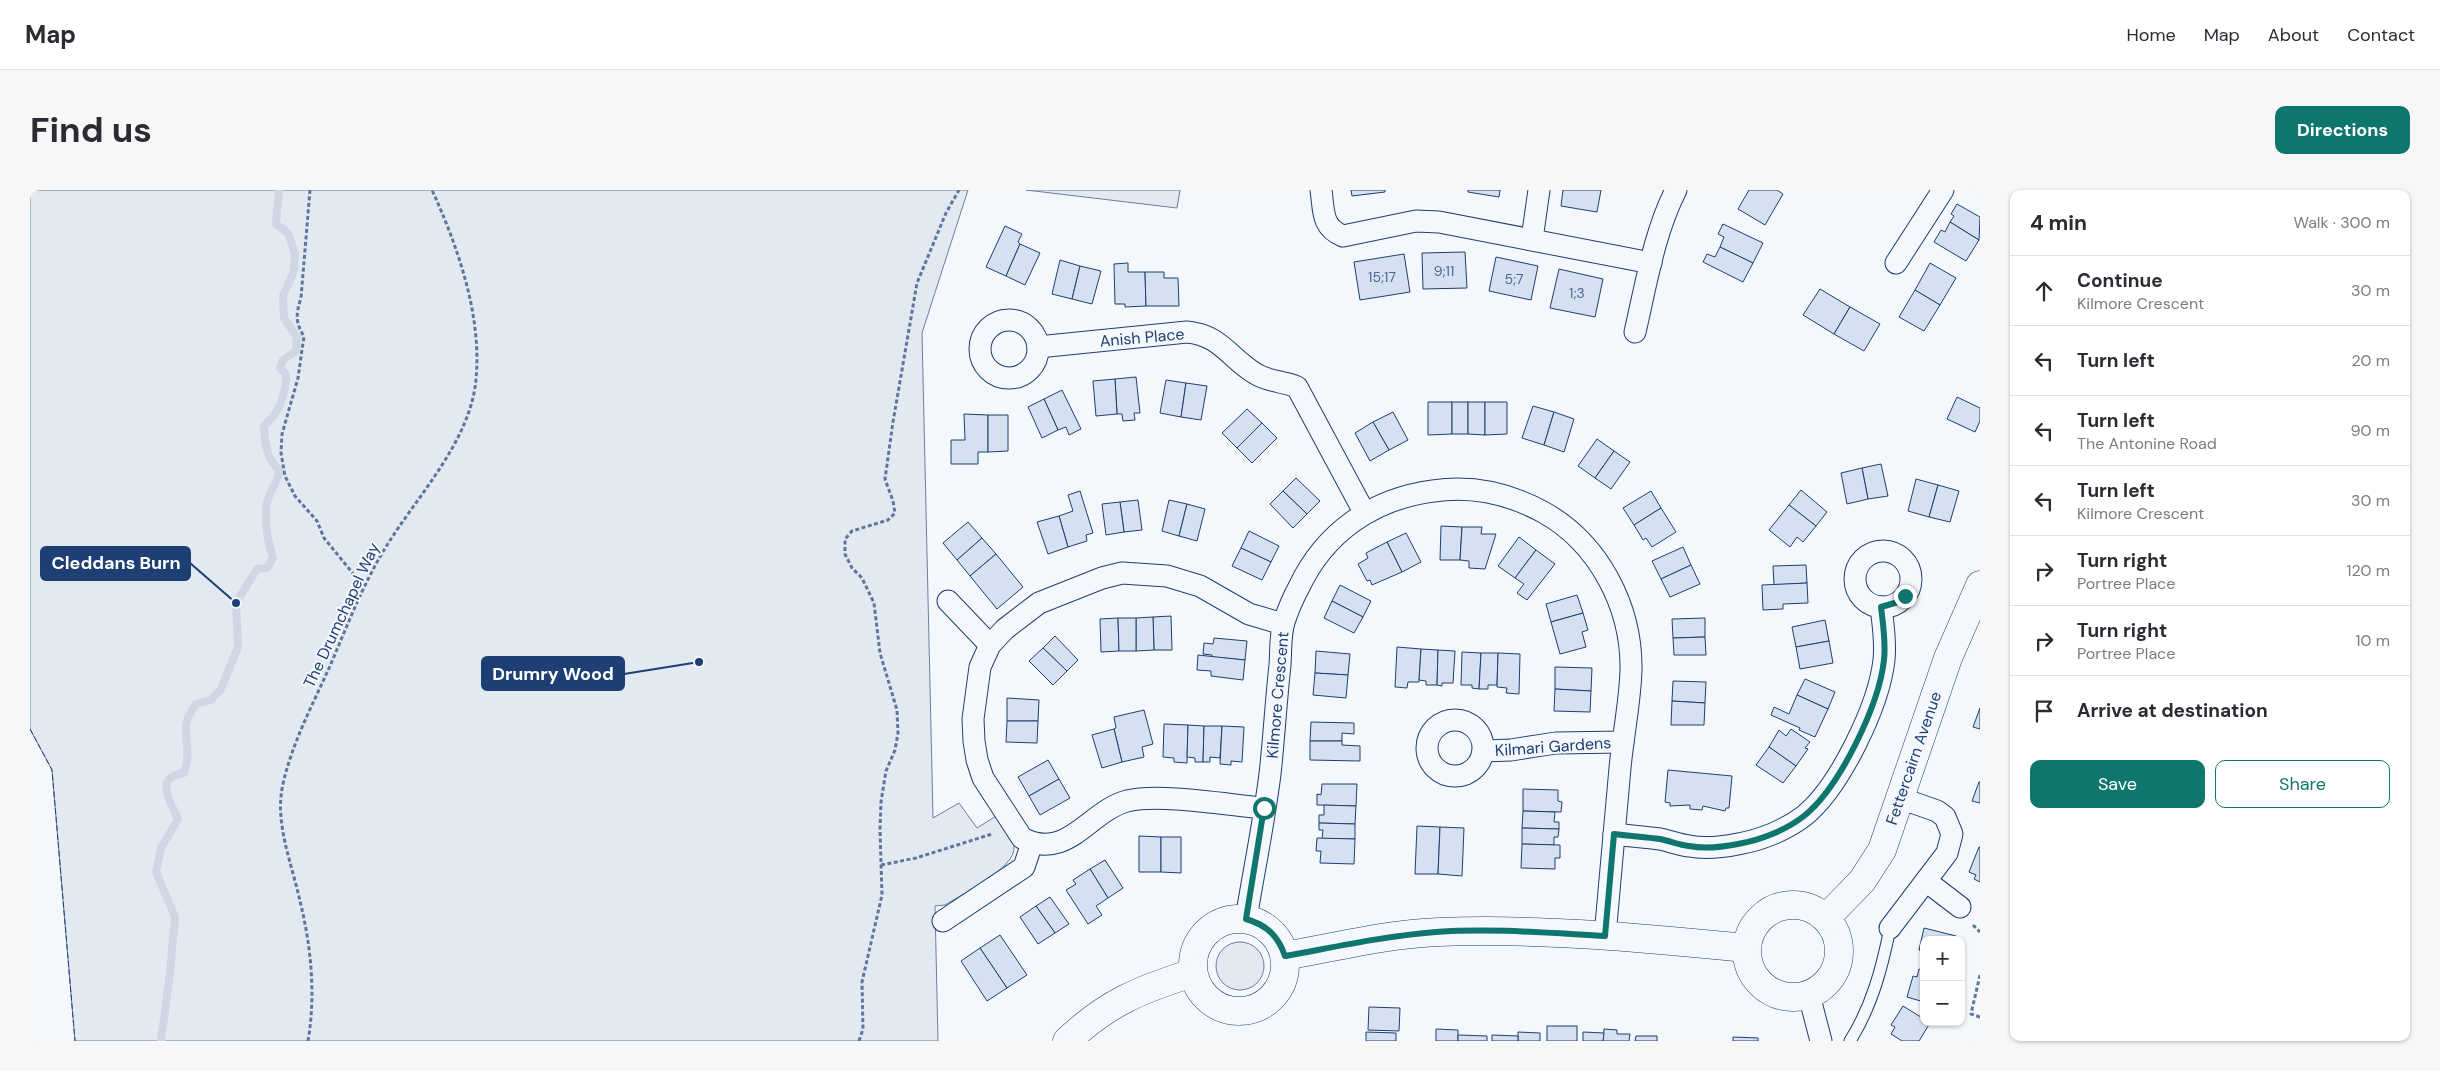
<!DOCTYPE html>
<meta charset="utf-8">
<style>
body{margin:0;font-family:"DM Sans",sans-serif;background:#f7f7f7;color:#2b2b33}
.controls{position:absolute;right:15px;bottom:15px;display:grid;overflow:hidden;border-radius:10px;box-shadow:0 1px 4px #0004}
.controls button{width:45px;height:45px;display:grid;place-items:center;padding:0;border:0;border-bottom:1px solid #e1e1e2;background:#fff;color:#2b2b33;font:25px sans-serif}
.stop{position:absolute;width:15px;height:15px;margin:-11px;border:4px solid #0f766e;border-radius:50%;background:#fff}
.stop.end{background:#0f766e;border-color:#fff;box-shadow:0 1px 5px #0008}
.list{margin:0;padding:0;list-style:none}
h2{display:flex;justify-content:space-between;align-items:center;height:65px;margin:0;padding:0 20px;font-size:21px}
h2 small{font-size:16px;font-weight:400;color:#7c7c81}
.list li{display:grid;grid-template-columns:32px 1fr auto;gap:15px;align-items:center;box-sizing:border-box;height:70px;padding:0 20px;border-top:1px solid #e1e1e2}
.list b{display:block;font-size:19px;white-space:nowrap}
.list p{margin:0;font-size:16px;white-space:nowrap;color:#7c7c81}
.list em{font-size:16px;font-style:normal;color:#7c7c81}
.actions{display:flex;gap:10px;padding:15px 20px}
.actions a{flex:1;padding:11px 0;border:1px solid #0f766e;border-radius:10px;text-align:center;font-size:18px;color:#0f766e}
.actions .main{background:#0f766e;color:#fff}
.icon{flex:none;width:28px;height:28px;fill:none;stroke:currentColor;stroke-width:2;stroke-linecap:round;stroke-linejoin:round}
.map{position:relative;flex:none;width:1950px;height:851px;overflow:hidden;border-radius:10px}
header{display:flex;align-items:center;gap:30px;box-sizing:border-box;height:70px;padding:0 25px;background:#fff;border-bottom:1px solid #e1e1e2}
header strong{font-size:24px}
nav{display:flex;gap:28px;margin-inline-start:auto;font-size:18px}
.intro{display:flex;align-items:center;justify-content:space-between;box-sizing:border-box;height:120px;padding:0 30px}
h1{margin:0;font-size:35px}
.button{padding:12px 22px;border-radius:10px;background:#0f766e;color:#fff;font-size:18px;font-weight:700}
main{display:flex;gap:30px;padding:0 30px}
aside{flex:1;background:#fff;border-radius:10px;box-shadow:0 1px 4px #0004}
.map>svg:first-child{display:block}
.green{fill:#e3e9f0;stroke:#687fa3}
.lines{fill:none;stroke-linecap:round;stroke-linejoin:round}
.stream{stroke:#cfd7e4;stroke-width:8}
.building{fill:#d5e0f0;stroke:#1d3f73}
.service-casing{stroke:#1d3f73;stroke-width:13}
.minor-casing{stroke:#1d3f73;stroke-width:23}
.tertiary-casing{stroke:#1d3f73;stroke-width:29}
.path{stroke:#5e769c;stroke-width:3;stroke-dasharray:4 2.5;stroke-linecap:butt}
.service{stroke:#f4f7fb;stroke-width:11}
.minor{stroke:#f4f7fb;stroke-width:21}
.tertiary{stroke:#f4f7fb;stroke-width:28}
.fence{stroke:#1d3f73;stroke-width:1;stroke-dasharray:6 2.5;stroke-linecap:butt}
.route{stroke:#0f766e;stroke-width:6}
.labels{text-anchor:middle;stroke-width:4;stroke-linejoin:round;paint-order:stroke}
.number-label{font-size:14px;fill:#4b6792}
.street-label{font-size:16px;fill:#1d3f73;stroke:#f4f7fb}
.leader{fill:none;stroke:#1d3f73;stroke-width:2}
.callout-dot{fill:#1d3f73;stroke:#f4f7fb;stroke-width:2}
.callout{fill:#1d3f73;stroke:#1d3f73;stroke-width:2}
.callout-label{font-size:18px;text-anchor:middle;font-weight:bold;fill:#fff}
</style>
<header>
<strong>Map</strong>
<nav><a>Home</a><a>Map</a><a>About</a><a>Contact</a></nav>
</header>
<div class="intro"><h1>Find us</h1><a class="button">Directions</a></div>
<main>
<div class="map">
<svg width="1950" height="851" viewBox="0 0 1950 851">
<rect width="100%" height="100%" fill="#f4f7fb"/>
<!-- green -->
<g class="green">
<path d="M0,0H938L892,143L903,628L929,613L947,638L966,626C973,635 982,645 984,656C987,678 932,704 915,715L905,716L908,851H45L22,580L0,539Z"/>
<path d="M996,0H1150L1147,18Z"/>
<circle cx="1210" cy="776" r="24"/>
</g>
<g class="lines">
<!-- stream -->
<path class="stream" d="M131,851L140,782L145,727L126,682L131,658L148,629C140,610 123,588 154,583C162,561 153,551 157,531C158,525 163,519 166,514L181,510L191,499L208,457L206,413L227,379L237,378L243,368C238,353 232,321 239,306C243,298 247,290 250,281C236,268 235,255 234,236C250,222 256,204 256,184L250,178L253,170L266,161L267,147L254,128L253,112V106L264,81L265,64L258,43L246,34L249,0"/>
</g>
<!-- building -->
<g class="building">
<path d="M1321,0H1355V2L1322,6Z"/>
<path d="M1438,0H1470L1469,7L1438,2Z"/>
<path d="M1533,0H1571L1567,22L1531,16Z"/>
<path d="M1719,0H1747L1753,4L1735,35L1708,19Z"/>
<path d="M1927,14L1950,27L1949,50L1920,32L1924,26L1921,24Z"/>
<path d="M1920,32L1949,50L1936,71L1904,52L1911,40L1915,42Z"/>
<path d="M1693,34L1733,53L1723,73L1690,57L1694,47L1688,44Z"/>
<path d="M975,36L992,44L988,52L990,54L976,86L956,77Z"/>
<path d="M990,54L1010,63L995,95L976,86Z"/>
<path d="M1690,57L1723,73L1713,92L1673,72L1677,64L1685,67Z"/>
<path d="M1435,62L1437,98L1393,99L1392,63Z"/>
<path d="M1374,64L1380,102L1330,110L1324,72Z"/>
<path d="M1466,67L1508,76L1501,110L1459,101Z"/>
<path d="M1030,70L1050,76L1042,109L1022,104Z"/>
<path d="M1098,73V82H1115L1116,116L1095,117V114H1085L1084,74Z"/>
<path d="M1900,73L1926,88L1910,115L1885,100Z"/>
<path d="M1050,76L1071,81L1062,114L1042,109Z"/>
<path d="M1529,79L1573,89L1565,127L1520,118Z"/>
<path d="M1115,82H1134V88H1148L1149,116H1116Z"/>
<path d="M1790,99L1820,117L1804,144L1773,125Z"/>
<path d="M1885,100L1910,115L1894,141L1869,127Z"/>
<path d="M1820,117L1850,134L1834,161L1804,144Z"/>
<path d="M1106,187L1110,223H1104L1105,230L1093,231L1092,224H1087L1085,189Z"/>
<path d="M1085,189L1087,224L1066,226L1063,191Z"/>
<path d="M1136,190L1156,193L1151,227L1130,223Z"/>
<path d="M1156,193L1177,196L1171,230L1151,227Z"/>
<path d="M1032,200L1051,239L1039,245L1036,237L1028,240L1014,209Z"/>
<path d="M1927,207L1950,218V231L1945,242L1917,229Z"/>
<path d="M1014,209L1028,240L1012,248L998,217Z"/>
<path d="M1398,212H1422V244L1398,245Z"/>
<rect x="1422" y="212" width="16" height="32"/>
<path d="M1438,212H1455V245L1438,244Z"/>
<path d="M1455,212H1477V244L1455,245Z"/>
<path d="M1503,216L1524,222L1514,255L1492,248Z"/>
<path d="M1217,219L1232,233L1207,258L1192,243Z"/>
<path d="M1363,222L1378,250L1359,260L1343,232Z"/>
<path d="M1524,222L1544,229L1534,262L1514,255Z"/>
<path d="M934,224L958,225V262H948V274H921V250H935Z"/>
<path d="M958,225H978V261L958,262Z"/>
<path d="M1343,232L1359,260L1340,271L1325,243Z"/>
<path d="M1232,233L1247,248L1222,273L1207,258Z"/>
<path d="M1567,249L1584,261L1565,288L1548,276Z"/>
<path d="M1584,261L1600,272L1581,299L1565,288Z"/>
<path d="M1851,274L1858,306L1838,309L1832,278Z"/>
<path d="M1832,278L1838,309L1817,314L1811,283Z"/>
<path d="M1266,288L1290,311L1277,324L1253,301Z"/>
<path d="M1886,289L1908,295L1899,327L1878,321Z"/>
<path d="M1908,295L1929,301L1920,332L1899,327Z"/>
<path d="M1771,300L1797,322L1786,336L1759,315Z"/>
<path d="M1050,301L1063,343L1056,345L1057,351L1038,357L1029,326L1043,321L1038,305Z"/>
<path d="M1253,301L1277,324L1263,338L1240,314Z"/>
<path d="M1621,301L1631,318L1604,335L1593,318Z"/>
<path d="M1108,310L1112,340L1094,342L1090,312Z"/>
<path d="M1139,310L1157,314L1149,346L1132,341Z"/>
<path d="M1090,312L1094,342L1076,345L1072,314Z"/>
<path d="M1157,314L1175,319L1167,351L1149,346Z"/>
<path d="M1759,315L1786,336L1773,352L1767,347L1760,357L1739,340Z"/>
<path d="M1631,318L1646,342L1622,357L1616,348L1613,350L1604,335Z"/>
<path d="M1029,326L1038,357L1018,364L1007,332Z"/>
<path d="M938,332L952,348L927,370L913,353Z"/>
<path d="M1411,336L1432,337L1430,370H1410Z"/>
<path d="M1432,337H1452L1451,344H1466L1455,379L1439,378V371L1430,370Z"/>
<path d="M1219,341L1249,356L1241,372L1211,358Z"/>
<path d="M1376,343L1391,372L1372,382L1357,352Z"/>
<path d="M1489,347L1506,360L1485,388L1468,376Z"/>
<path d="M952,348L966,364L940,386L927,370Z"/>
<path d="M1357,352L1372,382L1342,395L1340,390L1337,391L1328,374L1338,368L1336,363Z"/>
<path d="M1653,357L1661,375L1631,389L1622,371Z"/>
<path d="M1211,358L1241,372L1232,390L1202,376Z"/>
<path d="M1506,360L1525,374L1497,410L1487,403L1494,394L1485,388Z"/>
<path d="M966,364L993,397L967,419L940,386Z"/>
<path d="M1661,375L1670,394L1640,407L1631,389Z"/>
<path d="M1776,375L1777,393L1744,395L1743,376Z"/>
<path d="M1777,393L1778,413L1753,414V419L1733,420L1732,395Z"/>
<path d="M1310,395L1341,411L1333,427L1302,411Z"/>
<path d="M1547,405L1553,423L1521,432L1516,414Z"/>
<path d="M1302,411L1333,427L1324,443L1294,428Z"/>
<path d="M1553,423L1558,440L1552,442L1556,457L1530,464L1521,432Z"/>
<path d="M1141,426L1142,460H1124L1123,427Z"/>
<path d="M1123,427L1124,460L1106,461V428Z"/>
<path d="M1088,428L1089,461L1071,462L1070,429Z"/>
<path d="M1088,428H1106V461H1089Z"/>
<path d="M1675,428V447L1643,448L1642,429Z"/>
<path d="M1795,430L1799,451L1766,457L1762,437Z"/>
<path d="M1025,446L1048,470L1037,481L1013,458Z"/>
<path d="M1675,447L1676,465H1644L1643,448Z"/>
<path d="M1184,448L1217,451L1215,470L1182,467V465L1173,464L1174,453L1183,454Z"/>
<path d="M1799,451L1803,473L1770,479L1766,457Z"/>
<path d="M1367,457L1391,459L1389,492H1378L1377,498L1365,497Z"/>
<path d="M1013,458L1037,481L1023,495L999,471Z"/>
<path d="M1391,459L1408,460L1407,495H1396V491L1389,490Z"/>
<path d="M1408,460L1425,461L1423,493H1412V496L1407,495Z"/>
<path d="M1286,461L1320,464L1318,485L1285,483Z"/>
<path d="M1432,462L1451,463L1449,499L1442,498V495H1431Z"/>
<path d="M1451,463H1468L1467,495H1458V499H1449Z"/>
<path d="M1468,463L1490,464L1489,504L1476,503L1477,498L1467,497Z"/>
<path d="M1168,465L1215,470L1213,490L1181,486V481L1167,480Z"/>
<path d="M1525,477L1562,478L1561,501L1525,499Z"/>
<path d="M1285,483L1318,485L1316,508L1283,505Z"/>
<path d="M1775,489L1805,502L1798,519L1767,505Z"/>
<path d="M1643,491L1676,492L1675,513L1642,511Z"/>
<path d="M1525,499L1561,501L1560,522L1524,521Z"/>
<path d="M1767,505L1798,519L1785,547L1769,540L1770,538L1741,525L1744,517L1759,524Z"/>
<path d="M977,508L1009,510L1008,531H977Z"/>
<path d="M1642,511L1675,513L1674,535H1641Z"/>
<path d="M1950,518V539L1943,537Z"/>
<path d="M1114,520L1123,554L1112,557L1114,567L1092,572L1084,539L1086,538L1084,527Z"/>
<path d="M977,531H1008L1007,553L976,552Z"/>
<path d="M1281,532L1324,533V544L1312,543V551H1280Z"/>
<path d="M1134,534L1158,535L1157,573L1144,572V568L1133,567Z"/>
<path d="M1158,535L1174,536L1173,572H1165V568L1157,567Z"/>
<path d="M1174,536H1192L1190,568L1180,567V572H1173Z"/>
<path d="M1192,536L1214,537L1212,572L1201,571V575L1190,574Z"/>
<path d="M1084,539L1092,572L1072,578L1062,545Z"/>
<path d="M1761,539L1780,552L1775,558L1778,559L1766,576L1739,557L1749,540L1756,546Z"/>
<path d="M1280,551H1312V555L1330,556V571L1280,570Z"/>
<path d="M1739,557L1766,576L1753,593L1726,575Z"/>
<path d="M1018,570L1029,589L999,606L988,587Z"/>
<path d="M1638,580L1702,586L1699,618H1696L1695,621L1673,616L1672,620L1660,619V615L1640,616V613L1635,612Z"/>
<path d="M1029,589L1040,608L1010,625L999,606Z"/>
<path d="M1949,592H1950V613L1942,611Z"/>
<path d="M1292,594H1327L1326,616L1287,615V604L1291,605Z"/>
<path d="M1493,599L1528,600V611L1532,612L1531,622L1493,621Z"/>
<path d="M1294,615L1326,616L1325,634L1289,633V625H1294Z"/>
<path d="M1493,621L1525,622L1524,632H1529V639L1492,638Z"/>
<path d="M1289,633L1325,634V649H1292L1293,640H1289Z"/>
<path d="M1387,636L1410,637L1408,684H1385Z"/>
<path d="M1410,637L1434,638L1432,686L1408,684Z"/>
<path d="M1492,638L1529,639L1528,647H1524V655L1492,654Z"/>
<path d="M1109,646L1131,647V682H1109Z"/>
<path d="M1131,647H1151V683L1131,682Z"/>
<path d="M1287,648L1325,649L1324,674L1290,673L1291,661H1286Z"/>
<path d="M1492,654L1530,655V668H1525V679L1491,678Z"/>
<path d="M1949,657H1950V692L1944,689L1946,685L1939,682Z"/>
<path d="M1075,670L1093,698L1078,708L1060,679Z"/>
<path d="M1060,679L1078,708L1066,716L1072,725L1058,734L1036,700L1046,694L1043,690Z"/>
<path d="M1020,707L1039,734L1025,743L1006,716Z"/>
<path d="M1006,716L1025,743L1008,754L990,727Z"/>
<path d="M1894,738L1926,746L1925,750H1894V769H1892L1893,761L1889,760Z"/>
<path d="M970,745L997,785L977,798L950,758Z"/>
<path d="M950,758L977,798L957,811L931,771Z"/>
<path d="M1889,779L1894,781V812L1877,807L1883,786L1887,787Z"/>
<path d="M1873,816L1894,829V832L1900,833L1889,851H1872L1861,844L1865,837L1861,835Z"/>
<path d="M1339,817L1370,818L1369,841L1338,840Z"/>
<rect x="1517" y="836" width="30" height="15"/>
<path d="M1406,839L1428,840V851H1406Z"/>
<path d="M1574,839L1587,840V844H1600L1599,851H1573Z"/>
<path d="M1336,842L1366,843V851H1336Z"/>
<path d="M1488,842L1510,843V851H1488Z"/>
<path d="M1553,842L1574,843L1573,851H1553Z"/>
<path d="M1428,845L1457,846V851H1428Z"/>
<path d="M1462,845L1488,846V851H1462Z"/>
<path d="M1606,846H1627V851H1605Z"/>
<path d="M1703,847L1728,848V851H1703Z"/>
</g>
<g class="lines">
<!-- service casing -->
<g class="service-casing">
<path id="service" d="M1820,851C1842,816 1852,778 1860,738"/>
</g>
<!-- minor casing -->
<g class="minor-casing">
<g id="minor">
<path d="M1291,0C1294,20 1291,37 1313,46L1386,31L1409,32L1621,73"/>
<path d="M1502,49L1509,0"/>
<path d="M1866,73L1913,0"/>
<circle cx="979" cy="159" r="29"/>
<path d="M1605,142C1616,95 1624,43 1646,0"/>
<path d="M1008,157L1157,142C1191,145 1200,169 1226,184C1239,192 1253,191 1267,197L1334,322"/>
<circle cx="1853" cy="389" r="28"/>
<path d="M918,411L960,455"/>
<circle cx="1425" cy="558" r="28"/>
<path d="M1453,561L1481,560L1526,553L1593,552"/>
<path d="M1234,618C1198,615 1131,603 1097,611C1059,621 1037,672 992,648L953,588L947,570L944,551L943,529L950,477L960,455L975,439L1009,413L1072,388L1092,383L1137,386L1170,396L1219,424L1253,434"/>
<path d="M1584,644C1599,646 1615,647 1630,649C1640,651 1649,655 1659,656C1674,659 1693,657 1708,654C1731,650 1756,640 1774,626C1810,597 1849,515 1854,470C1856,452 1853,434 1851,417"/>
<path d="M1896,691L1930,717"/>
<path d="M1216,729C1224,680 1234,632 1240,584C1244,548 1246,511 1250,475C1251,462 1250,445 1254,432C1258,420 1263,408 1269,397C1295,342 1343,309 1403,301C1443,295 1478,303 1513,322C1569,353 1602,417 1601,480C1600,513 1593,545 1590,578C1585,634 1580,690 1575,746"/>
<path d="M913,731L994,677L1002,653"/>
<path d="M1860,738L1917,663L1922,644L1915,627L1907,621L1870,608"/>
<path d="M1779,805L1791,851"/>
</g>
</g>
<!-- tertiary casing -->
<g class="tertiary-casing">
<g id="tertiary">
<circle cx="1763" cy="761" r="46"/>
<path d="M1796,728L1832,691L1852,660L1918,468L1950,395"/>
<circle cx="1209" cy="775" r="46"/>
<path d="M1255,766C1306,757 1357,744 1409,742C1511,738 1614,748 1716,758"/>
<path d="M1037,851C1077,813 1111,799 1163,783"/>
</g>
</g>
<!-- path -->
<g class="path">
<path d="M280,0L271,108C266,123 265,133 274,146L268,188L252,244L251,263L255,286L265,306L287,331L294,348L334,397"/>
<path d="M851,675L886,668L962,644"/>
<path d="M1943,735L1950,742"/>
<path d="M1950,785L1941,824L1950,827"/>
<path d="M278,851C286,804 281,756 270,711C262,674 244,632 253,594C262,553 283,514 300,476C318,434 334,391 359,352C390,303 441,249 446,189C452,126 428,57 402,0"/>
<path d="M829,851L833,839L832,792L852,705L850,639L851,612L856,581L865,560L868,543L867,520L850,463L844,413L832,388L822,378L815,364V349L822,341L858,330L865,323L863,311L855,289L863,232L887,93L916,23L929,0"/>
</g>
<!-- service -->
<use href="#service" class="service"/>
<!-- minor -->
<use href="#minor" class="minor"/>
<!-- tertiary -->
<use href="#tertiary" class="tertiary"/>
<!-- fence -->
<path class="fence" d="M0,539L22,580L45,851"/>
</g>
<g class="lines">
<!-- route -->
<path class="route" d="M1234,618L1216,729C1237,735 1248,746 1255,766C1305,757 1355,746 1406,742C1462,738 1519,743 1575,746L1584,644C1599,646 1615,647 1630,649C1640,651 1649,655 1659,656C1674,659 1693,657 1708,654C1731,650 1756,640 1774,626C1810,597 1849,515 1854,470C1856,452 1853,434 1851,417L1868,412L1875,406"/>
</g>
<g class="labels">
<!-- number labels -->
<g class="number-label">
<text x="1414" y="86">9;11</text>
<text x="1352" y="92">15;17</text>
<text x="1484" y="94">5;7</text>
<text x="1547" y="108">1;3</text>
</g>
<!-- street labels -->
<g class="street-label">
<text transform="translate(1112 147) rotate(-5)" y="6">Anish Place</text>
<text transform="translate(311 425) rotate(-65)" y="6">The Drumchapel Way</text>
<text transform="translate(1247 505) rotate(-85)" y="6">Kilmore Crescent</text>
<text transform="translate(1523 556) rotate(-4)" y="6">Kilmari Gardens</text>
<text transform="translate(1883 568) rotate(-71)" y="6">Fettercairn Avenue</text>
</g>
</g>
<!-- callouts -->
<path class="leader" d="M206 413L160 373M669 472L594 484"/>
<g class="callout-dot">
<circle cx="206" cy="413" r="5"/>
<circle cx="669" cy="472" r="5"/>
</g>
<g class="callout">
<rect x="11" y="357" width="149" height="33" rx="5"/>
<rect x="452" y="467" width="142" height="33" rx="5"/>
</g>
<g class="callout-label">
<text x="86" y="379">Cleddans Burn</text>
<text x="523" y="490">Drumry Wood</text>
</g>
</svg>
<div class="controls">
<button>+</button>
<button>−</button>
</div>
<div class="stop" style="left:1234px;top:618px"></div>
<div class="stop end" style="left:1875px;top:406px"></div>
</div>
<aside>
<h2>4 min<small>Walk · 300 m</small></h2>
<ul class="list">
<li><svg class="icon" aria-label="ahead" viewBox="0 0 24 24"><path d="M12 20V5M6 11l6-6 6 6"/></svg><div><b>Continue</b><p>Kilmore Crescent</p></div><em>30 m</em></li>
<li><svg class="icon" aria-label="left" viewBox="0 0 24 24"><path d="M17 20v-9H6M10 6l-5 5 5 5"/></svg><div><b>Turn left</b></div><em>20 m</em></li>
<li><svg class="icon" aria-label="left" viewBox="0 0 24 24"><path d="M17 20v-9H6M10 6l-5 5 5 5"/></svg><div><b>Turn left</b><p>The Antonine Road</p></div><em>90 m</em></li>
<li><svg class="icon" aria-label="left" viewBox="0 0 24 24"><path d="M17 20v-9H6M10 6l-5 5 5 5"/></svg><div><b>Turn left</b><p>Kilmore Crescent</p></div><em>30 m</em></li>
<li><svg class="icon" aria-label="right" viewBox="0 0 24 24"><path d="M7 20v-9h11M14 6l5 5-5 5"/></svg><div><b>Turn right</b><p>Portree Place</p></div><em>120 m</em></li>
<li><svg class="icon" aria-label="right" viewBox="0 0 24 24"><path d="M7 20v-9h11M14 6l5 5-5 5"/></svg><div><b>Turn right</b><p>Portree Place</p></div><em>10 m</em></li>
<li><svg class="icon" aria-label="arrive" viewBox="0 0 24 24"><path d="M6 21V4h12l-3 4 3 4H6"/></svg><div><b>Arrive at destination</b></div></li>
</ul>
<div class="actions"><a class="main">Save</a><a>Share</a></div>
</aside>
</main>
